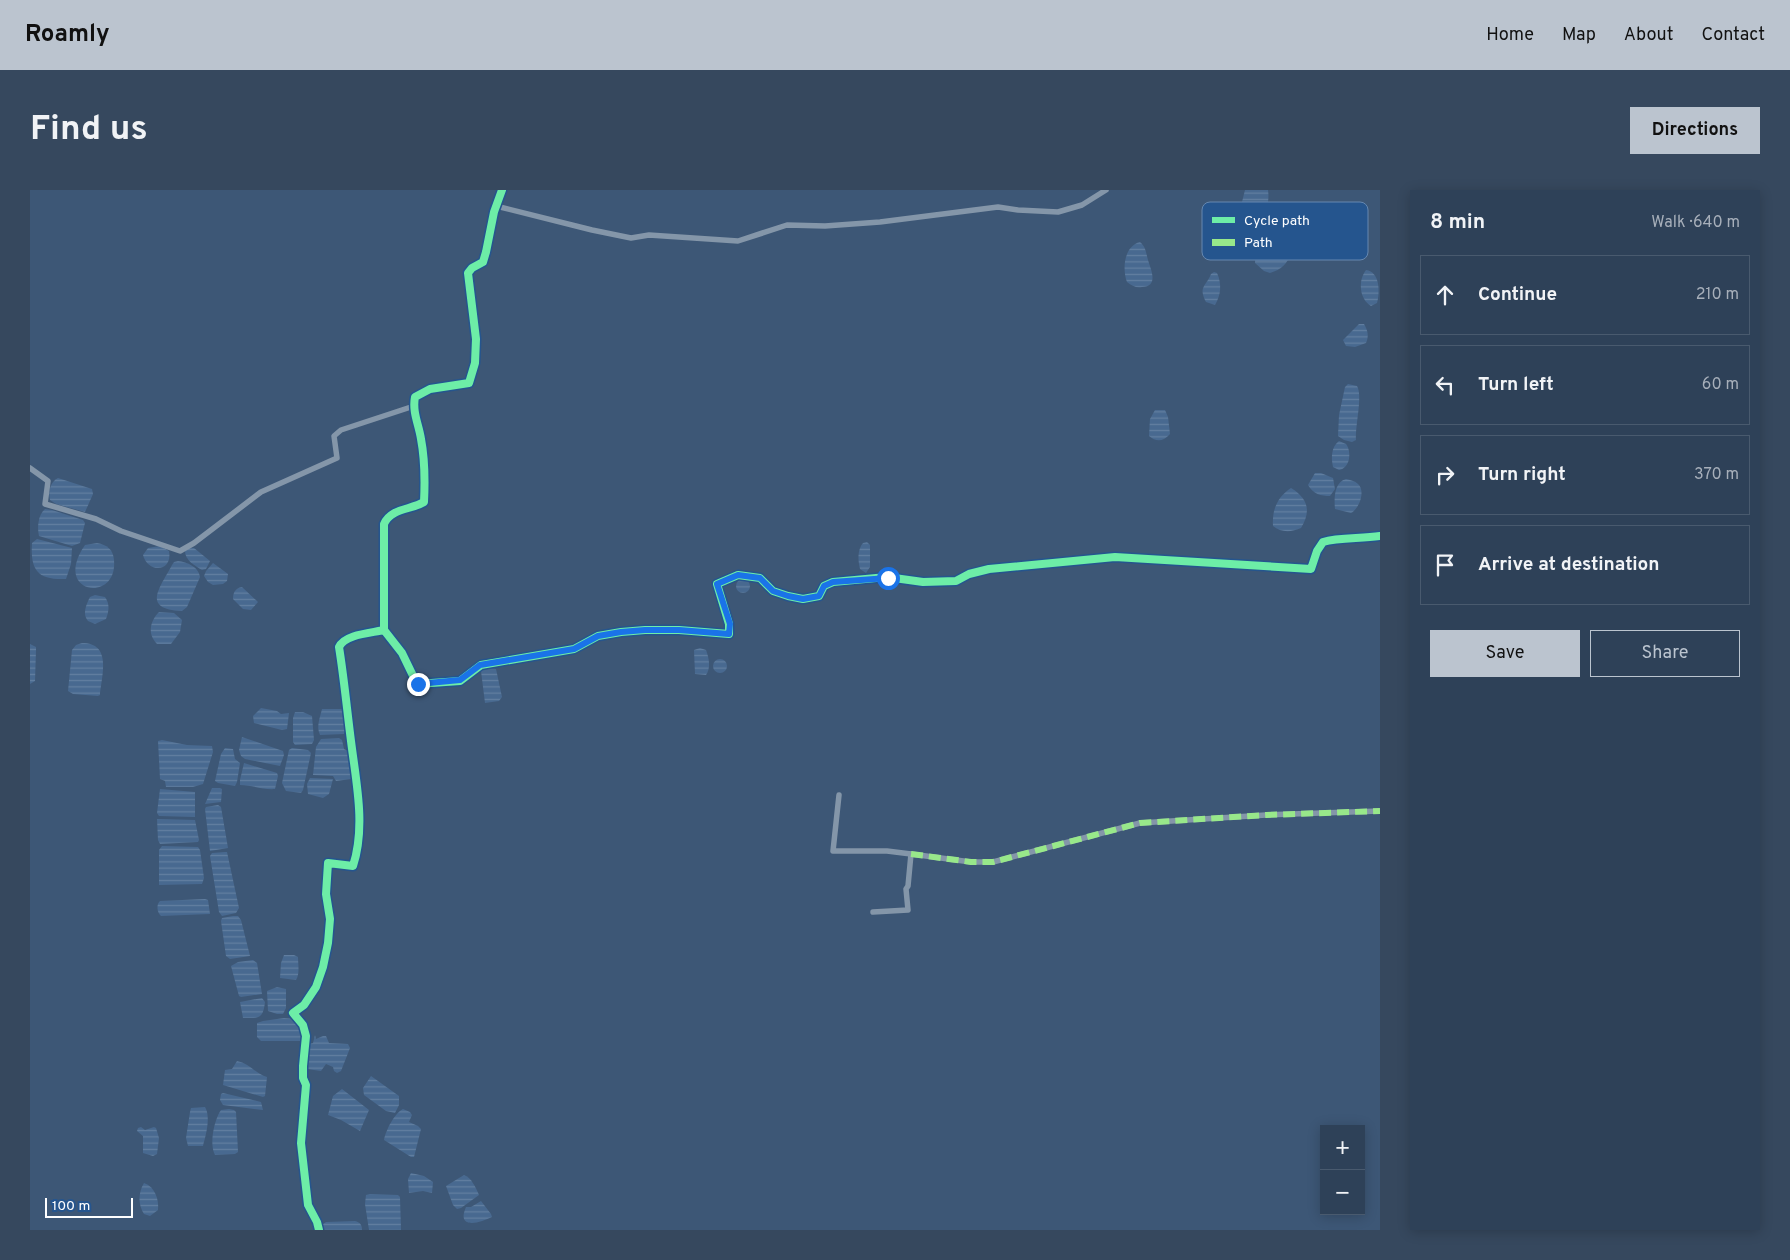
<!DOCTYPE html>
<meta charset="utf-8">
<style>
body{margin:0;font-family:Overpass,sans-serif;background:#36485e;color:#f1f3f6}
.controls{position:absolute;right:15px;bottom:15px;display:grid;overflow:hidden;border-radius:0px;box-shadow:0 2px 12px #0003}
.controls button{width:45px;height:45px;display:grid;place-items:center;padding:0;border:0;border-bottom:1px solid #495a6e;background:#2e4158;color:#f1f3f6;font:25px sans-serif}
.scale{position:absolute;left:15px;bottom:12px;width:88px;box-sizing:border-box;padding-left:5px;border:2px solid #fff;border-top:0;font-size:14px;line-height:18px;white-space:nowrap;color:#fff;-webkit-text-stroke:4px #25558e;paint-order:stroke}
.stop{position:absolute;width:15px;height:15px;margin:-11px;border:4px solid #1a73e8;border-radius:50%;background:#fff}
.stop.end{background:#1a73e8;border-color:#fff;box-shadow:0 1px 5px #0008}
.list{margin:0;padding:0;list-style:none}
h2{display:flex;justify-content:space-between;align-items:center;height:65px;margin:0;padding:0 20px;font-size:21px}
h2 small{font-size:16px;font-weight:400;color:#a7afba}
.list li{display:grid;grid-template-columns:32px 1fr auto;gap:15px;align-items:center;box-sizing:border-box;height:80px;margin:0 10px 10px;padding:0 10px;border:1px solid #495a6e;border-radius:0px}
.list b{display:block;font-size:19px;white-space:nowrap}
.list em{font-size:16px;font-style:normal;color:#a7afba}
.actions{display:flex;gap:10px;padding:15px 20px}
.actions a{flex:1;padding:11px 0;border:1px solid #bbc4cf;border-radius:0px;text-align:center;font-size:18px;color:#bbc4cf}
.actions .main{background:#bbc4cf;color:#111}
.icon{flex:none;width:28px;height:28px;fill:none;stroke:currentColor;stroke-width:2;stroke-linecap:round;stroke-linejoin:round}
.map{position:relative;flex:none;width:1350px;height:1040px;overflow:hidden;border-radius:0px}
header{display:flex;align-items:center;gap:30px;box-sizing:border-box;height:70px;padding:0 25px;background:#bbc4cf;color:#111}
header strong{font-size:24px}
nav{display:flex;gap:28px;margin-inline-start:auto;font-size:18px}
.intro{display:flex;align-items:center;justify-content:space-between;box-sizing:border-box;height:120px;padding:0 30px}
h1{margin:0;font-size:35px}
.button{padding:12px 22px;border-radius:0px;background:#bbc4cf;color:#111;font-size:18px;font-weight:700}
main{display:flex;gap:30px;padding:0 30px}
aside{flex:1;background:#2e4158;border-radius:0px;box-shadow:0 2px 12px #0003}
.map>svg:first-child{display:block}
.water{fill:url(#water-rules)}
.lines{fill:none;stroke-linecap:round;stroke-linejoin:round}
.street{stroke:#8496a9;stroke-width:5.5}
.quiet{stroke:#98e88a;stroke-width:6;stroke-dasharray:12 6;stroke-linecap:butt}
.cycleway-casing{stroke:#25558e;stroke-width:11}
.cycleway{stroke:#6deda7;stroke-width:8}
.route{stroke:#1a73e8;stroke-width:6}
.key{fill:#25558e;stroke:#6688b0;stroke-width:1}
.key-label{font-size:14px;fill:#fff}
</style>
<header>
<strong>Roamly</strong>
<nav><a>Home</a><a>Map</a><a>About</a><a>Contact</a></nav>
</header>
<div class="intro"><h1>Find us</h1><a class="button">Directions</a></div>
<main>
<div class="map">
<svg width="1350" height="1040" viewBox="0 0 1350 1040">
<defs>
<pattern id="water-rules" width="6" height="5" patternUnits="userSpaceOnUse" patternTransform="scale(1.25)"><rect width="6" height="5" fill="#486990"/><path d="M0 2.5h6" fill="none" stroke="#6380a1"/></pattern>
</defs>
<rect width="100%" height="100%" fill="#3d5776"/>
<!-- water -->
<g class="water">
<path d="M1215,0H1238C1241,20 1228,43 1210,20Z"/>
<path d="M1245,42L1253,43L1261,48C1263,66 1257,78 1240,83L1234,81L1225,73C1225,61 1232,47 1245,42Z"/>
<path d="M1110,52C1116,57 1116,63 1118,70C1121,80 1129,96 1112,97C1106,98 1102,96 1097,92C1092,79 1094,56 1110,52Z"/>
<path d="M1336,80C1350,82 1350,102 1347,113L1341,116C1329,109 1328,90 1336,80Z"/>
<path d="M1184,82L1187,83C1192,94 1191,105 1185,115L1176,112C1168,96 1176,97 1181,84Z"/>
<path d="M1329,134H1334C1338,141 1339,146 1336,153L1325,157L1316,156L1313,150Z"/>
<path d="M1318,194L1327,196C1333,206 1325,235 1326,250L1322,252L1314,250L1308,246L1309,225L1315,197Z"/>
<path d="M1125,220H1135L1138,227L1140,244C1133,252 1126,252 1119,246L1120,229Z"/>
<path d="M1309,251L1316,254C1322,262 1320,278 1309,280L1303,277C1301,268 1301,257 1309,251Z"/>
<path d="M1285,283H1291L1303,288L1305,299L1300,306C1291,306 1283,304 1278,295Z"/>
<path d="M28,288L62,299L63,304L55,322L26,314L20,310C18,302 20,292 28,288Z"/>
<path d="M1316,289C1320,290 1325,291 1328,294C1336,301 1329,319 1321,323L1305,319C1304,309 1304,292 1316,289Z"/>
<path d="M1261,298C1277,308 1282,320 1271,338C1262,342 1251,343 1243,336C1242,320 1247,307 1261,298Z"/>
<path d="M15,319L22,320L53,330L55,333L50,353L42,356L9,346C7,337 8,325 15,319Z"/>
<path d="M7,349L42,358L41,374L36,389C9,390 0,382 2,353Z"/>
<path d="M837,352L840,355V377L836,383L830,379C828,371 827,360 833,353Z"/>
<path d="M67,353C77,355 83,359 84,370C88,414 21,404 55,355Z"/>
<path d="M130,356L139,361C143,382 118,384 113,365L118,358Z"/>
<path d="M160,358H164L180,371L176,379L172,380C165,376 155,370 155,361Z"/>
<path d="M148,371C157,372 169,377 170,387L157,417L152,421C111,419 130,398 142,375L144,372Z"/>
<path d="M183,373L198,384L197,391L193,394L183,395L178,392L174,386L176,381Z"/>
<circle cx="713" cy="396" r="7"/>
<path d="M212,397L228,412L221,420L213,419L203,409C203,403 205,398 212,397Z"/>
<path d="M65,405L75,407C80,414 79,421 76,429L65,434L58,431C52,424 56,415 60,407Z"/>
<path d="M129,422L144,423L152,430L150,442L141,454H127C117,444 120,431 129,422Z"/>
<path d="M52,453C82,453 72,485 70,505L68,506L43,504L38,501L42,460L46,455Z"/>
<path d="M0,454L6,457V460L5,491L0,494Z"/>
<path d="M670,458L676,460C679,468 681,478 676,485L665,484L664,460Z"/>
<circle cx="690" cy="476" r="7"/>
<path d="M457,478L466,479L472,507L469,511L455,513L451,481Z"/>
<path d="M231,518L247,521L251,524L259,523L257,539L252,540L224,533L223,526Z"/>
<path d="M292,519H312L315,541L314,544L290,545C286,536 290,528 292,519Z"/>
<path d="M265,522H273L282,526L284,550L282,554L265,555L263,552V528Z"/>
<path d="M212,547L253,561L254,565L250,576L215,569L211,566L209,560Z"/>
<path d="M291,549L309,548L312,550L314,559L318,561L321,589L306,591L303,586L283,585L286,557Z"/>
<path d="M132,550L157,555L182,556L183,562L173,594L163,597H136L135,591L130,589L128,551Z"/>
<path d="M195,558L203,559L205,569L210,573L207,592L205,596L188,593L185,591L191,564Z"/>
<path d="M262,558L278,560L281,563L273,600L271,603L256,601L252,593L259,560Z"/>
<path d="M214,573L247,583L248,586L245,599C234,600 222,595 210,595V590Z"/>
<path d="M280,588L303,589L299,604L293,608L278,604L277,594Z"/>
<path d="M190,598L192,599L191,612L175,614L182,598Z"/>
<path d="M130,599L165,602V627L129,626L127,623Z"/>
<path d="M188,615L191,617L198,658L180,661L175,619L176,617Z"/>
<path d="M127,629L165,630L169,650L168,652L130,654L128,650Z"/>
<path d="M132,656L168,657L170,660L174,688L172,694L129,695V660Z"/>
<path d="M195,662H197L209,718L206,723L192,726L189,722L180,666L182,663Z"/>
<path d="M175,709L178,710L180,724L131,726C127,723 126,714 130,711Z"/>
<path d="M203,726H208L211,730L220,766L200,769L196,766L191,731L192,728Z"/>
<path d="M254,765H264L268,767C268,774 270,784 266,790L250,788L251,773Z"/>
<path d="M223,770L227,773L232,804L211,807L209,806L201,776L208,772Z"/>
<path d="M247,797L256,799V818L253,824H247L238,821L237,801Z"/>
<path d="M232,808L235,812C233,830 228,828 213,828L210,812Z"/>
<path d="M254,828L265,829L272,838V851H231L227,847V833L233,831Z"/>
<path d="M285,845L286,849L293,846H296L299,853L318,854L320,858L311,881L307,883L304,881L303,877L296,874L291,881L277,879L275,881L276,860L279,854L283,853Z"/>
<path d="M207,871C219,873 226,884 237,887L235,906L233,907L193,895L195,880L202,879Z"/>
<path d="M341,886L369,906V915L365,923L356,921L334,905L333,898Z"/>
<path d="M312,899L339,920L330,941L311,930L298,925L303,906Z"/>
<path d="M193,903L231,912L233,920L193,915L190,910L191,904Z"/>
<path d="M175,917C181,927 176,945 173,956H158L156,948L160,922L161,918Z"/>
<path d="M199,919L204,920L206,922L208,962L205,964L185,965C179,954 184,930 191,920Z"/>
<path d="M373,919L380,922L382,925L379,932L388,936L391,939L384,967H381L354,950C356,940 364,924 373,919Z"/>
<path d="M111,937L115,940L124,937L126,938L129,948L127,964L123,966L113,963V946L107,941L108,938Z"/>
<path d="M381,983L394,986L403,992L402,1003L393,1001L379,1003L378,989Z"/>
<path d="M434,985C441,987 446,998 449,1005L431,1018L427,1019L423,1015L416,996Z"/>
<path d="M114,993C125,997 129,1009 128,1020L120,1026L114,1024C108,1015 108,1003 114,993Z"/>
<path d="M340,1004L368,1005L370,1007L371,1040H339L335,1014L336,1005Z"/>
<path d="M451,1011L461,1024L462,1027C450,1033 426,1040 436,1017H441Z"/>
<path d="M325,1031C330,1032 332,1035 332,1040H292L293,1034L296,1032Z"/>
</g>
<g class="lines">
<!-- street -->
<g class="street">
<path d="M466,16L562,40L601,48L619,45L708,51L757,35L795,36L850,32L968,17L988,20L1028,22L1052,15L1076,0"/>
<path d="M0,278L18,291L15,314L66,329L91,341L150,361L164,353L231,302L307,268L304,246L311,240L384,216"/>
<path d="M354,440L372,463L387,494L430,491L451,475L544,459L568,446L591,442L615,440H649L699,444V434L687,394L708,385L730,388L743,401L758,406L773,409L789,406L794,396L803,392L857,387L893,392L926,391L939,384L959,379L1085,367L1281,379L1287,361L1293,352C1309,347 1332,349 1350,346"/>
<path d="M809,605L803,661H857L881,664L878,696L876,699L878,720L843,722"/>
<path d="M881,664L941,672H963L1110,633L1236,625L1350,621"/>
<path d="M289,1040L287,1032L278,1015L271,953L276,895L273,888V876L276,846L273,835L263,823L274,815L286,797L293,777L298,753L300,729L296,704L298,673L323,676C336,636 326,592 321,551C317,520 314,488 309,457C315,444 342,443 354,440V334C361,318 381,320 394,312C395,292 395,270 391,249C389,235 382,222 385,207L400,199L439,193L445,173L446,149L438,83L442,78L453,72L456,62L464,22L472,0"/>
</g>
<!-- quiet -->
<path class="quiet" d="M881,664L941,672H963L1110,633L1236,625L1350,621"/>
<!-- cycleway casing -->
<g class="cycleway-casing">
<g id="cycleway">
<path d="M354,440L372,463L387,494L430,491L451,475L544,459L568,446L591,442L615,440H649L699,444V434L687,394L708,385L730,388L743,401L758,406L773,409L789,406L794,396L803,392L857,387L893,392L926,391L939,384L959,379L1085,367L1281,379L1287,361L1293,352C1309,347 1332,349 1350,346"/>
<path d="M289,1040L287,1032L278,1015L271,953L276,895L273,888V876L276,846L273,835L263,823L274,815L286,797L293,777L298,753L300,729L296,704L298,673L323,676C336,636 326,592 321,551C317,520 314,488 309,457C315,444 342,443 354,440V334C361,318 381,320 394,312C395,292 395,270 391,249C389,235 382,222 385,207L400,199L439,193L445,173L446,149L438,83L442,78L453,72L456,62L464,22L472,0"/>
</g>
</g>
<!-- cycleway -->
<use href="#cycleway" class="cycleway"/>
</g>
<g class="lines">
<!-- route -->
<path class="route" d="M388,494L430,490L450,475L544,459L568,446L591,442L615,440H649L699,444L700,434L687,394L708,385L730,388L743,401L758,406L773,409L789,406L794,396L803,392L858,388"/>
</g>
<!-- legend -->
<rect x="1172" y="12" width="166" height="58" rx="8" class="key"/>
<rect x="1182" y="27" width="23" height="6" fill="#6deda7"/>
<rect x="1182" y="49" width="23" height="7" fill="#98e88a"/>
<g class="key-label">
<text x="1214" y="35">Cycle path</text>
<text x="1214" y="57">Path</text>
</g>
</svg>
<div class="controls">
<button>+</button>
<button>−</button>
</div>
<div class="scale">100 m</div>
<div class="stop" style="left:858px;top:388px"></div>
<div class="stop end" style="left:388px;top:494px"></div>
</div>
<aside>
<h2>8 min<small>Walk · 640 m</small></h2>
<ul class="list">
<li><svg class="icon" aria-label="ahead" viewBox="0 0 24 24"><path d="M12 20V5M6 11l6-6 6 6"/></svg><div><b>Continue</b></div><em>210 m</em></li>
<li><svg class="icon" aria-label="left" viewBox="0 0 24 24"><path d="M17 20v-9H6M10 6l-5 5 5 5"/></svg><div><b>Turn left</b></div><em>60 m</em></li>
<li><svg class="icon" aria-label="right" viewBox="0 0 24 24"><path d="M7 20v-9h11M14 6l5 5-5 5"/></svg><div><b>Turn right</b></div><em>370 m</em></li>
<li><svg class="icon" aria-label="arrive" viewBox="0 0 24 24"><path d="M6 21V4h12l-3 4 3 4H6"/></svg><div><b>Arrive at destination</b></div></li>
</ul>
<div class="actions"><a class="main">Save</a><a>Share</a></div>
</aside>
</main>
